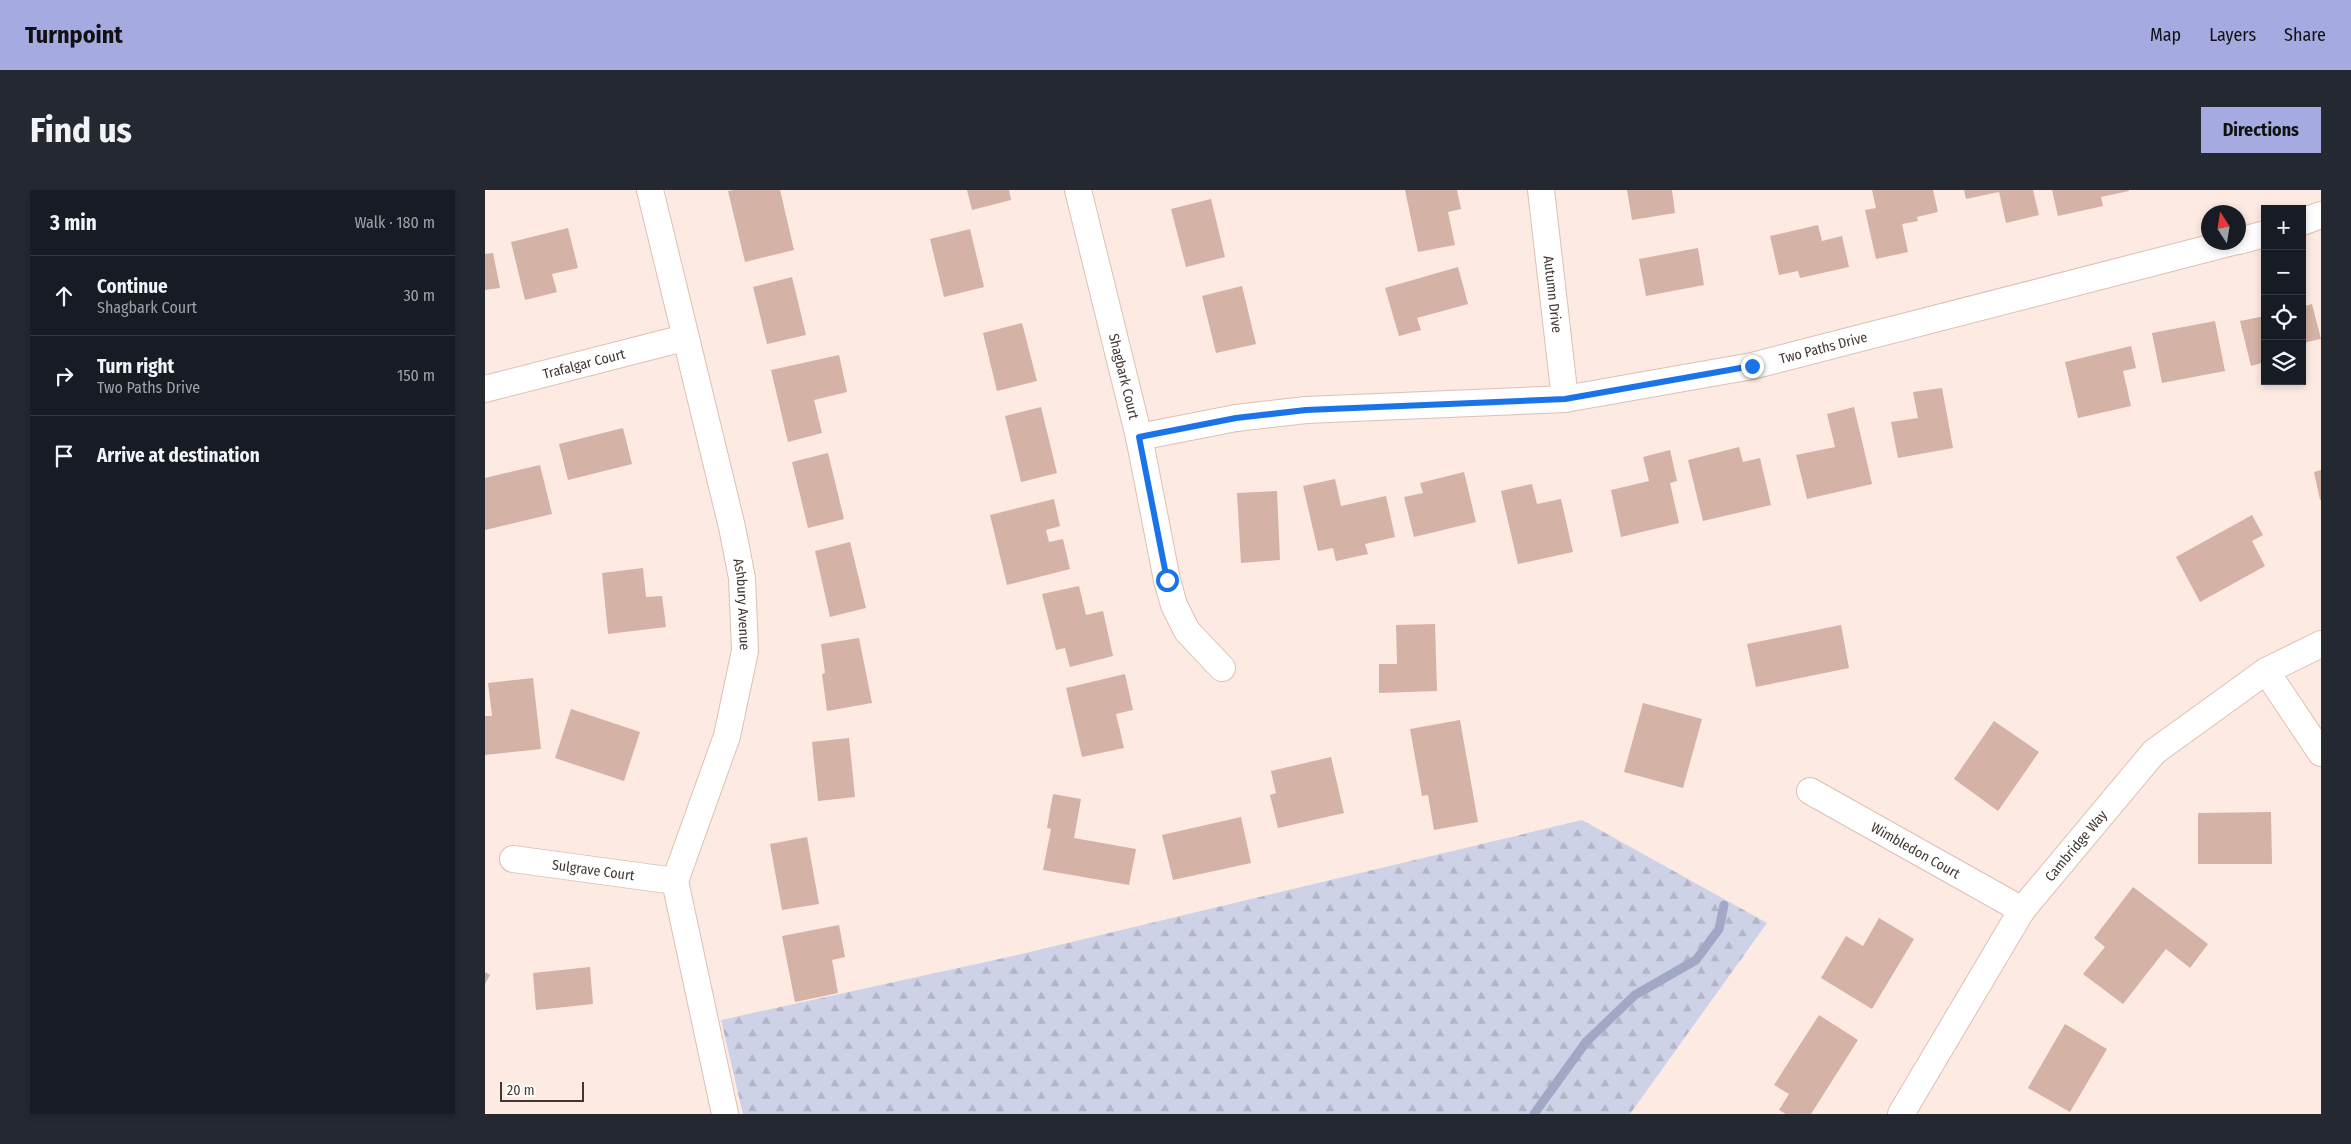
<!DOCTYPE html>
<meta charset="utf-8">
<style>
body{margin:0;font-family:"Fira Sans Condensed",sans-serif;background:#242831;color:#f1f3f6}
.controls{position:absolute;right:15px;top:15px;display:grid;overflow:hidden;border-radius:0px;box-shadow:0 2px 8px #0003}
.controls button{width:45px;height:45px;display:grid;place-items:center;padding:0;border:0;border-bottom:1px solid #363941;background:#171b24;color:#f1f3f6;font:25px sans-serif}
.compass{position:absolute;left:1716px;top:15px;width:45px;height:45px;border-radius:50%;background:#171b24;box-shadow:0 2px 8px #0003;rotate:348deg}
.scale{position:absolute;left:15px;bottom:12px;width:84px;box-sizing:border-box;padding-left:5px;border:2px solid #423631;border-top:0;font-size:14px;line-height:18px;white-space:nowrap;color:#423631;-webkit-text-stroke:4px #fff;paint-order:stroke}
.stop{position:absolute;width:15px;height:15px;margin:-11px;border:4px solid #1a73e8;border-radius:50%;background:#fff}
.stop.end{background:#1a73e8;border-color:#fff;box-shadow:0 1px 5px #0008}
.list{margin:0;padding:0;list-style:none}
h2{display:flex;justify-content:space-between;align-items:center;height:65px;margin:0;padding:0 20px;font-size:21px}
h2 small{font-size:16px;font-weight:400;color:#9ea1a6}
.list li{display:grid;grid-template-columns:32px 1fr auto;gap:15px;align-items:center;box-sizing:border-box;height:80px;padding:0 20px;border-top:1px solid #363941}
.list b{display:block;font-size:19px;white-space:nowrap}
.list p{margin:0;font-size:16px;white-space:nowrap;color:#9ea1a6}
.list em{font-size:16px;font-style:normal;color:#9ea1a6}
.icon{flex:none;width:28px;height:28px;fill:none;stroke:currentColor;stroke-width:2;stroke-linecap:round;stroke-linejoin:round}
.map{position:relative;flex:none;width:1836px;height:924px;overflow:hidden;border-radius:0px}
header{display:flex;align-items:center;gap:30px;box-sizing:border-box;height:70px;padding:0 25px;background:#a5aae0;color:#111}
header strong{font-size:24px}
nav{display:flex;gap:28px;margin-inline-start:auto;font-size:18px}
.intro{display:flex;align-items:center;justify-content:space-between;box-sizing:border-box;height:120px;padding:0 30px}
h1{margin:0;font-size:35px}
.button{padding:12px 22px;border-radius:0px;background:#a5aae0;color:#111;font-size:18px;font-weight:700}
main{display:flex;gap:30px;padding:0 30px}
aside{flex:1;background:#171b24;border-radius:0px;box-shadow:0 2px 8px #0003}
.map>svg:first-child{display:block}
.forest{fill:url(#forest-firs)}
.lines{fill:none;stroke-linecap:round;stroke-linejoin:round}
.stream{stroke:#a0a8c5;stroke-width:9}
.building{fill:#d4b2a5}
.minor-casing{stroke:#ddc0b5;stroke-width:28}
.minor{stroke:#fff;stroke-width:26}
.route{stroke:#1a73e8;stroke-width:6}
.labels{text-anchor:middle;stroke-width:4;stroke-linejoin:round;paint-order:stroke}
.street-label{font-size:14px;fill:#423631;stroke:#fff}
</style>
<header>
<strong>Turnpoint</strong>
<nav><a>Map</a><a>Layers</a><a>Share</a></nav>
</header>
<div class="intro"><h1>Find us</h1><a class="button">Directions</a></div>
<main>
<aside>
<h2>3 min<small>Walk · 180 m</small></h2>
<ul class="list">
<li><svg class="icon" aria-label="ahead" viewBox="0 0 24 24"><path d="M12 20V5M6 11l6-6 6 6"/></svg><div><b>Continue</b><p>Shagbark Court</p></div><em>30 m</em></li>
<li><svg class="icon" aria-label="right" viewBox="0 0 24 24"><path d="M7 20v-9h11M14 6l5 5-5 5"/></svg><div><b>Turn right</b><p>Two Paths Drive</p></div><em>150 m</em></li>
<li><svg class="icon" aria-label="arrive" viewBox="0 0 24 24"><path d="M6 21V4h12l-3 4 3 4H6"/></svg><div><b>Arrive at destination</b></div></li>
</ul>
</aside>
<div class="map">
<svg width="1836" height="924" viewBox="0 0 1836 924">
<defs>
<pattern id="forest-firs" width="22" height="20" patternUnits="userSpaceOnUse" patternTransform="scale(1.25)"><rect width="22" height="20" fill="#cdd2e7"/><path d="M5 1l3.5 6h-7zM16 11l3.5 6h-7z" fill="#b1b5c7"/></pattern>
</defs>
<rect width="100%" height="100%" fill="#fdeae3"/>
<!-- forest -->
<path class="forest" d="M1097,630L1282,733L1145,924H258L236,830L528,766Z"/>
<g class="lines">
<!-- stream -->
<path class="stream" d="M1049,924L1101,852L1150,805L1211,770L1234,739L1239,715"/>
</g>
<!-- building -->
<g class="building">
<path d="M249,0H295L309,60L260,72L243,1Z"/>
<path d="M482,0H524L526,10L487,20Z"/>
<path d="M920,0H972L976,19L963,22L970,55L933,62Z"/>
<path d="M1142,0H1187L1190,23L1147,30Z"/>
<path d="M1387,0H1448L1453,22L1432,27L1433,31L1417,34L1423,62L1391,69L1380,20L1391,18Z"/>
<path d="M1479,0H1548L1554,25L1521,33L1514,2L1481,9Z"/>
<path d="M1567,0H1644V1L1616,7L1618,16L1573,26Z"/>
<path d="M726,9L740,67L701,77L686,19Z"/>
<path d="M1333,35L1337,51L1357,46L1364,77L1315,88L1313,81L1294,85L1285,46Z"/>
<path d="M83,38L93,78L67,84L72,102L40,110L26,52Z"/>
<path d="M485,39L499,97L459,107L445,49Z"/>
<path d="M1213,58L1219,95L1161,106L1154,69Z"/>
<path d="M8,63L15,98L0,100V64Z"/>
<path d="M973,77L983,114L932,128L936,140L914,146L900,98Z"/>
<path d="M307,87L321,145L282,154L268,97Z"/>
<path d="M757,96L771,154L731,163L717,106Z"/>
<path d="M1827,114L1836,149L1817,153V117Z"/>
<path d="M1780,126V172L1766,176L1755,131Z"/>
<path d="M1730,131L1740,181L1677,193L1667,143Z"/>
<path d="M537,133L552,191L512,201L498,143Z"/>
<path d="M1646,156L1651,178L1638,181L1646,216L1593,228L1580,172Z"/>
<path d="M354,165L362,202L329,210L337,243L303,252L286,180Z"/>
<path d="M1457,198L1468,258L1413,268L1406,232L1433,228L1428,202Z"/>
<path d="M556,217L572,283L536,292L520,226Z"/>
<path d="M1369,217L1387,294L1322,309L1311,265L1350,257L1342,224Z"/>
<path d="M138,238L147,274L83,290L74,254Z"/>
<path d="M1254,257L1258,272L1275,268L1286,315L1218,331L1203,270Z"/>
<path d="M1185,260L1192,291L1185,293L1194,333L1136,347L1126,300L1164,291L1158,267Z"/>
<path d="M343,263L359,329L323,338L307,272Z"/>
<path d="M55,275L67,324L0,340V288Z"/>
<path d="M1836,280V310H1835L1829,282Z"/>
<path d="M979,282L991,332L929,347L919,307L938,303L935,293Z"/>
<path d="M850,289L856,316L901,306L910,347L880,354L883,364L851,371L848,358L833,361L818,296Z"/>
<path d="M1047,294L1052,314L1076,309L1088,362L1033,374L1016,301Z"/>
<path d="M792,301L795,370L756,373L752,303Z"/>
<path d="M569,309L575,336L561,340L564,352L578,349L585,379L522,395L505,325Z"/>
<path d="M1767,325L1778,345L1767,351L1780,376L1715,412L1691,367Z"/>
<path d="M365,352L381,418L345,427L330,361Z"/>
<path d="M158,378L161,407L177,406L181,437L123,444L117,383Z"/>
<path d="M594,396L601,425L618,421L628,466L585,477L580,458L571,460L557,404Z"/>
<path d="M950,434L952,501L894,503V474H912L911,435Z"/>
<path d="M1356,435L1364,478L1271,497L1262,454Z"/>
<path d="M374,448L387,513L342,521L337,484L340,483L336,454Z"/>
<path d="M640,484L648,520L631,524L639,558L597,567L581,498Z"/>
<path d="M48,488L56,559L0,565V526H7L3,493Z"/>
<path d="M1158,513L1217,529L1198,598L1139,582Z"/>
<path d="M86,519L155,542L139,591L70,568Z"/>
<path d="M975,530L993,632L949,640L943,605L937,606L925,539Z"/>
<path d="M1509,531L1554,562L1513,621L1469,589Z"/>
<path d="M364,548L370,607L333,611L327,552Z"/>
<path d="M846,567L859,623L793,638L785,605L791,603L786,581Z"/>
<path d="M568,604L596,609L589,648L651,659L644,695L558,680L566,639L562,638Z"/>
<path d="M1786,622L1787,674H1713V623Z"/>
<path d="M756,627L766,673L688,690L677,645Z"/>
<path d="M322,647L334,714L297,720L285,654Z"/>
<path d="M1648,697L1723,754L1705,778L1681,759L1638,814L1598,784L1620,757L1609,748Z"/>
<path d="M1394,728L1429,749L1387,819L1336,788L1361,746L1378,756Z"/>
<path d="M354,735L360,767L347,770L353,803L310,812L297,746Z"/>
<path d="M105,777L108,814L51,820L48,783Z"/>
<path d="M0,782L5,785L0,794Z"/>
<path d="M1334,825L1373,850L1326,924H1301L1294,920L1304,904L1289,895Z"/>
<path d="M1580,834L1622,859L1585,922L1543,898Z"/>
</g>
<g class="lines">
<!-- minor casing -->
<g class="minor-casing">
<g id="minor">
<path id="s1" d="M165,0L247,337L257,388L260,461L242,546L190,691L240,924"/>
<path id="s2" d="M593,0L654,247L682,390L689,415L702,441L737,478"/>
<path id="s3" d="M1056,0L1080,209"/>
<path d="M1817,32L1836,25"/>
<path d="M1754,51L1780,44"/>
<path id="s4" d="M0,199L199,148"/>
<path id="s5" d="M654,247L751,228L821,220L1080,209L1267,176L1748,52"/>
<path d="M1781,481L1836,563"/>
<path id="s6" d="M1325,601L1537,720"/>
<path id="s7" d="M28,669L190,691"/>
<path id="s8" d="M1416,924L1537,720L1669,562L1781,481L1836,454"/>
</g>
</g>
<!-- minor -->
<use href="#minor" class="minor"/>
</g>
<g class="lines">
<!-- route -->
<path class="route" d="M682,390L654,247L751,228L821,220L1080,209L1267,176"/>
</g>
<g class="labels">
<!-- street labels -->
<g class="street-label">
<text dy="5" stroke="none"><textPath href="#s3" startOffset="105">Autumn Drive</textPath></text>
<text dy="5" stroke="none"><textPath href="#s5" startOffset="692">Two Paths Drive</textPath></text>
<text dy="5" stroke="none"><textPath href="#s4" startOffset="102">Trafalgar Court</textPath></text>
<text dy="5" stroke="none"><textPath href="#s2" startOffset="192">Shagbark Court</textPath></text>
<text dy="5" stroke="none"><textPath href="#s1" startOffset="425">Ashbury Avenue</textPath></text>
<text dy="5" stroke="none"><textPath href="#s8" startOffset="321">Cambridge Way</textPath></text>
<text dy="5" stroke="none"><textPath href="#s6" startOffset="121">Wimbledon Court</textPath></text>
<text dy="5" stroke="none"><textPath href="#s7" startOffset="81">Sulgrave Court</textPath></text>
</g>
</g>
</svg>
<div class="controls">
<button>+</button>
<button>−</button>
<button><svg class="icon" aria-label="locate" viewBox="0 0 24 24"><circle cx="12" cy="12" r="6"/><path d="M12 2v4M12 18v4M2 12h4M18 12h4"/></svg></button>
<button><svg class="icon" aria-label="layers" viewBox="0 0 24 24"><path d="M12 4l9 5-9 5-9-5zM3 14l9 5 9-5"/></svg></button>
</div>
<svg class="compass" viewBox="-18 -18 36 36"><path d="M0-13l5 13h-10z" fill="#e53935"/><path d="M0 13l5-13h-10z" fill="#9ea1a6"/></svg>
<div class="scale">20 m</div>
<div class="stop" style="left:682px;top:390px"></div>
<div class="stop end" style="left:1267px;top:176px"></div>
</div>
</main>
